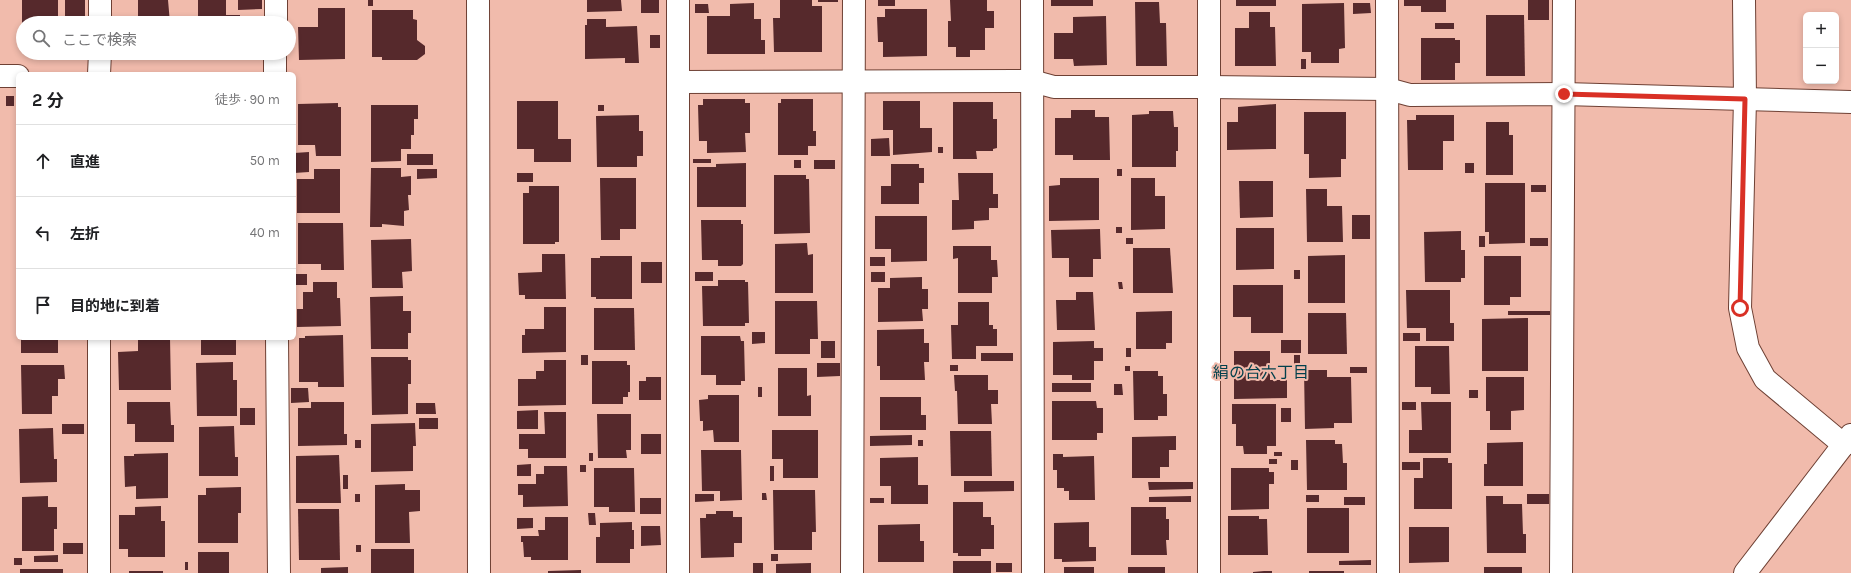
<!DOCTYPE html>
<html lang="ja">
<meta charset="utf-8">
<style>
body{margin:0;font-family:Karla,"Noto Sans JP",sans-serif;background:#f6f6f6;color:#202124}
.controls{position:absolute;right:12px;top:12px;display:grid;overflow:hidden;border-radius:6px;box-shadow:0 2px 6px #0003}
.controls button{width:36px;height:36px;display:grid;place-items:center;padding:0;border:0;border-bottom:1px solid #e0e0e0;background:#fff;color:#202124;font:20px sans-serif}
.stop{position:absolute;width:12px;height:12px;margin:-9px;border:3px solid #d93025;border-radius:50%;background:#fff}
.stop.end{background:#d93025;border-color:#fff;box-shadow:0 1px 4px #0008}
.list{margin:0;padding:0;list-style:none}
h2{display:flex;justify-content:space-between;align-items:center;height:52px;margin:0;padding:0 16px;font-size:17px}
h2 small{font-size:13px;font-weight:400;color:#757577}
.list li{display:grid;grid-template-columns:26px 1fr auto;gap:12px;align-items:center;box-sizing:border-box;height:72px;padding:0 16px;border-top:1px solid #e0e0e0}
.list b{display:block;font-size:15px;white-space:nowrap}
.list em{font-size:13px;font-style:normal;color:#757577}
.icon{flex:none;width:22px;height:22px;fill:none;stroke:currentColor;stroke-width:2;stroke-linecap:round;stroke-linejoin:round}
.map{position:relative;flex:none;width:1851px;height:573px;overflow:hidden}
.search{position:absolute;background:#fff;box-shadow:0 2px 6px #0003;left:16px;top:16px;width:280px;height:44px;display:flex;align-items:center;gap:10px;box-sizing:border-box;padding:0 14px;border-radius:22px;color:#757577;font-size:15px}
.panel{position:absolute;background:#fff;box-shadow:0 2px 6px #0003;left:16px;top:72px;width:280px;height:268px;border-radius:6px}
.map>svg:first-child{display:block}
.building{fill:#56292c}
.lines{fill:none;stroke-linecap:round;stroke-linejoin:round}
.street-casing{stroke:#6e4034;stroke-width:24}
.secondary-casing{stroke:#6e4034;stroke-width:24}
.street{stroke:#fff;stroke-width:22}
.secondary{stroke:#fff;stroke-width:22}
.route{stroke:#d93025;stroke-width:5}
.labels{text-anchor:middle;stroke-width:4;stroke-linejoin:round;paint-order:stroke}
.neighbourhood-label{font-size:16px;fill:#01404c;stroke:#f1bbac}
</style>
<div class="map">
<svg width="1851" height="573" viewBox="0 0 1851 573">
<rect width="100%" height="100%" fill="#f1bbac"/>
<!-- building -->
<g class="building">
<path d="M22,0H58V22L22,23Z"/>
<rect x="65" y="0" width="20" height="20"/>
<path d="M138,0H168L170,23H117V19H138Z"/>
<path d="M198,0H226V15H240V23H198Z"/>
<path d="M238,0H262V9L238,10Z"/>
<rect x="368" y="0" width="5" height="6"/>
<path d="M587,0H621L622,11L587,12Z"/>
<rect x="641" y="0" width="18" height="13"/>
<path d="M780,0H812V6H822V52H774L773,18H780Z"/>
<rect x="818" y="0" width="20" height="2"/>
<rect x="878" y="0" width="17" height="6"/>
<path d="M950,0H987V11H994V28H985V50H970V57H956V47H948V21H951Z"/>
<rect x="1051" y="0" width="42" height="6"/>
<rect x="1236" y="0" width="40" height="6"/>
<path d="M1404,0H1446V12H1421V6H1404Z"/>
<rect x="1528" y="0" width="21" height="20"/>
<path d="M1135,2H1159L1160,23H1166L1167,66H1136Z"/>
<path d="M754,3V19H761V40H765V54H707V16H730V4Z"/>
<path d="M1344,3L1345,48L1339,49V63H1311V52H1302V4Z"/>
<path d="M1353,3H1370L1371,13L1353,14Z"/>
<path d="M695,4H708L709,13H695Z"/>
<path d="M318,8H345V59L299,60L298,27H318Z"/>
<path d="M885,9H927V56L883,57V42H878L877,17H885Z"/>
<path d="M372,10H413V19L417,20V40L425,46V54L417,60H382V57H372Z"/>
<path d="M1249,12H1270V27H1275L1276,66H1235V28H1249Z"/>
<path d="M1486,15H1524L1525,76H1486Z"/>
<path d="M1106,16L1107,65L1074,66L1073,59H1054V33H1073V17Z"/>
<path d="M587,19H606V27L637,26L639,63H625V58L585,59V25H587Z"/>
<rect x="1435" y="23" width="19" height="6"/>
<rect x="650" y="35" width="10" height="13"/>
<path d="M1421,38H1455V40H1460V63H1455V80H1421Z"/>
<rect x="43" y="53" width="25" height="2"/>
<path d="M129,53H171V57L129,58Z"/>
<path d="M198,53H233L234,54L198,55Z"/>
<rect x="1301" y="59" width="5" height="10"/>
<rect x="6" y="96" width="8" height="10"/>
<path d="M703,99H745V103H750V133H745L746,152L707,153V141H699L698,105H703Z"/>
<path d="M781,99H813V131H816V146H808V155H778V103H781Z"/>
<path d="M517,101H558V139H571V162H534V149H517Z"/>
<path d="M883,101H920V128H932V152L893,155V130H883Z"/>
<path d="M953,102H993V119H997V148L993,149V151H976L977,159H953Z"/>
<path d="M338,103V107H341V156H316L315,145H298V104Z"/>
<path d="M1276,104V149L1227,150V122H1238V107Z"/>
<path d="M371,105H418V119H414V135H411V149H401V161L371,162Z"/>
<rect x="598" y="105" width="6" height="6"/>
<path d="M1071,110H1095V117H1109L1110,160H1073V155H1055V118H1071Z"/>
<path d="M1149,111H1173L1174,127H1178V151H1176V167H1132V115L1149,114Z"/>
<path d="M1304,112H1346V159H1341V177L1309,178V154H1304Z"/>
<path d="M639,115V131H643V156H637V167H597L596,116Z"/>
<path d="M1416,115H1454V141H1443V170H1408L1407,120H1416Z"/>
<path d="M1486,122H1509V135H1513V175H1486Z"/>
<path d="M889,138L890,156H871V139Z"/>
<rect x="938" y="147" width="5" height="6"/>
<path d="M309,152V172L294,173V153Z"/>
<rect x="407" y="154" width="26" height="11"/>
<rect x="693" y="159" width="18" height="4"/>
<rect x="794" y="160" width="7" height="8"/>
<rect x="814" y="160" width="21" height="9"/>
<path d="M746,163V207H697V167H716V164Z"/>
<rect x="1465" y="163" width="9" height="10"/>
<path d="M891,164H919V168H924V183H919V204H881V186H891Z"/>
<path d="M371,168H401V177L411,176V195H408L409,210L404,211V226L382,224V227H370Z"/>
<path d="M314,169H340V213H297V179H314Z"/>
<path d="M417,169H437V178L417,179Z"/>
<rect x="1117" y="169" width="5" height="7"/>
<rect x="517" y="173" width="16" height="9"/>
<path d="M958,173H993V194H998V208H989V220L974,221V229L952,230V200H959Z"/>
<path d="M774,175H806V179H809L810,233L774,234Z"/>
<path d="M600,178H636V229H620V240H601Z"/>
<path d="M1060,178H1099V220L1049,221V186L1060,185Z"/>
<path d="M1131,178H1155V196H1165V229L1131,230Z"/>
<path d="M1239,181H1273V217L1240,218Z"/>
<path d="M1485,183H1525V243L1489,244V232H1485Z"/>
<rect x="1531" y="185" width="15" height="7"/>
<path d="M529,186H559V242H555V244H523V193H529Z"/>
<path d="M1306,189H1327V206H1342L1343,242H1307Z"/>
<rect x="1352" y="215" width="18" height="24"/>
<path d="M875,216H927V261L891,262V249H875Z"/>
<path d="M701,220H741V224H743V264L741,266H718V260H702Z"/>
<path d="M298,223H343L344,270H321V264H298Z"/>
<rect x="1116" y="227" width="6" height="6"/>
<path d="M1236,228H1274V269L1236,270Z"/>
<path d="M1100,229L1101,259H1093V277H1069V258H1052L1051,230Z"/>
<path d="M1461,231V250H1465V278H1461V282H1425L1424,232Z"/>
<rect x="1479" y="236" width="6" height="11"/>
<rect x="1126" y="238" width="7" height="6"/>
<rect x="1530" y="238" width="18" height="8"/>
<path d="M411,239L412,271L402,272L403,288H372L371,240Z"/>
<path d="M807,243L808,255L813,254V293H775V244Z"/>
<path d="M953,246H991V260H997L998,277H992V293H958V258L953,259Z"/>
<path d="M1133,248H1170L1173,293H1133Z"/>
<path d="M542,254H565L566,299H525V295H519L518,273L542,272Z"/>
<path d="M1345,255V303H1308V256Z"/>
<path d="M600,256H632V299H596V297H591V258H600Z"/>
<path d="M1484,256H1521V297H1510V305H1484Z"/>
<rect x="870" y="257" width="15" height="9"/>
<rect x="641" y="262" width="21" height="21"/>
<rect x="1294" y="270" width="6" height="9"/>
<rect x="695" y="272" width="18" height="9"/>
<rect x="871" y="272" width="14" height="10"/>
<rect x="294" y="274" width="13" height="11"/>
<path d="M922,277V289H928V309H922L923,321L878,322V288H890V278Z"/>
<path d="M718,280H745V282H748L749,323H745V326H703L702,286H718Z"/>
<path d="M313,282H337V298H340L341,326L297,327V309H303V292H313Z"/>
<path d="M1118,282H1122L1123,289H1119Z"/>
<path d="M1233,285H1283V333H1251V317H1233Z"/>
<path d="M1406,290H1450V323H1454V341H1426V328H1407Z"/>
<path d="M1076,292H1093L1095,330H1057L1056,300H1076Z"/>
<path d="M403,296V311H411V333H408V349H371L370,297Z"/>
<path d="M775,301H817L818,339H810V354H775Z"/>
<path d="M958,302H989V325H993V329H997V346H976V359H952L951,325H958Z"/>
<path d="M544,307H566V352L522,353V335H525V329H544Z"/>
<path d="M594,308H634L635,350H594Z"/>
<path d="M1172,311V343H1166V349H1136V312Z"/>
<rect x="1508" y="311" width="42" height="4"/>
<path d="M1308,313H1346L1347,354H1308Z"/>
<path d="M1528,318V371H1482V319Z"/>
<path d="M924,329V343H929V362H924L925,380H880V366H877V330Z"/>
<path d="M752,332H765V343L752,344Z"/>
<rect x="1403" y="333" width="17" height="8"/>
<path d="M343,335L344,387H318V382H299V338H305V336Z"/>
<path d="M701,336H740L741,341H744L745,381H741V385H716V375H701Z"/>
<rect x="21" y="338" width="37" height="15"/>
<path d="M138,338H170L171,390H119L118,352L138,351Z"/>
<rect x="201" y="338" width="35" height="17"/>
<rect x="1281" y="340" width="20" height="13"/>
<rect x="821" y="341" width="14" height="17"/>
<path d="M1094,341V348H1103V361H1094V380H1072V375H1053V342Z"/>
<path d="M1415,346H1449L1450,394H1431V387H1415Z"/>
<rect x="1126" y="348" width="5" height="9"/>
<path d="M1234,351H1270V380H1287V398L1234,399Z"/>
<rect x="981" y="353" width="32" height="8"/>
<rect x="581" y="355" width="7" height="10"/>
<rect x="1294" y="355" width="6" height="9"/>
<path d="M371,357H408V360H411V384H408V414L372,415Z"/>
<path d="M544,360H566V405L518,406V379H536V371H544Z"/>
<path d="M592,361H627V365H630V392H628V397H623V404H592Z"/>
<path d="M233,362V380H237V416H197L196,363Z"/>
<path d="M817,363H840V376L817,377Z"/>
<path d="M21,365H64L65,379H58V396H52V414H22Z"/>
<rect x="950" y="365" width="8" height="6"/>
<rect x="1125" y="366" width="5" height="5"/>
<rect x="1350" y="367" width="17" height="6"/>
<path d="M778,368H807V396L811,395V416H778Z"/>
<path d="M1304,370H1327V377H1351L1352,423H1334V428L1305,429Z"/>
<path d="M1133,371H1158V376H1163V394H1167V416H1158V420H1134Z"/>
<path d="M954,375H988V390H998V404H991L992,424H958L957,391H955Z"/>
<path d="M646,377H661V400H639V381H646Z"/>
<path d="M1486,377H1524V410L1511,411V430H1490V411H1486Z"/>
<rect x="1052" y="383" width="39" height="9"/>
<path d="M1114,384H1122L1123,395H1114Z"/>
<rect x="758" y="387" width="4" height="10"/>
<path d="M291,388H308L309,402L291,403Z"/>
<rect x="1469" y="390" width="9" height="8"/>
<path d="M708,395H739V442H714L713,430L703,431V421H700L699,400L708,399Z"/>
<path d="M880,397H921V415H926V430H880Z"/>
<path d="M1052,401H1096L1097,408H1103V433H1097V440H1052Z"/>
<path d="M127,402H170L171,425H174V442H135V424H127Z"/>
<path d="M311,402H344V434H347V445L298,446V408H311Z"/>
<rect x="1402" y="402" width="14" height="8"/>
<path d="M1421,402H1451V453H1409V430H1422Z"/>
<path d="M416,403H435L436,414H416Z"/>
<path d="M1232,404H1276V446H1267V454H1244L1243,446H1236V424H1232Z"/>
<rect x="240" y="408" width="15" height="17"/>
<rect x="1281" y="408" width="10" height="14"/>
<path d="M538,410V429H517V411Z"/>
<path d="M544,412H566V458H528V449H519V434H545Z"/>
<path d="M597,414H631V450H626L627,458H598Z"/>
<rect x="419" y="418" width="19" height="11"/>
<path d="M415,423L416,446H413V471L371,472V424Z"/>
<rect x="62" y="424" width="22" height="10"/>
<path d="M234,426L235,457H238V476H199V427Z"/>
<path d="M53,428L54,459H57V482L20,483L19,429Z"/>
<path d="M772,430H818V478H783V459H772Z"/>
<path d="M950,431H991L992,476H951Z"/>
<rect x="641" y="434" width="20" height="20"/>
<path d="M912,435V445L870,446V436Z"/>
<path d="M1176,436V450H1169V467H1160V478H1132V437Z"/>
<rect x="355" y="440" width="6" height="8"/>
<rect x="918" y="440" width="5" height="6"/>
<path d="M1306,440H1335V444H1342L1343,463H1347V490H1307Z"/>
<path d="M1523,442V486H1484V464H1487V443Z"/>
<path d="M701,450H741L742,500L720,501V491H702Z"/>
<rect x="1274" y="452" width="8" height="4"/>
<path d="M168,453V498L136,499V486L125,487L124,456H134V454Z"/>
<rect x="589" y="453" width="4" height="8"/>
<path d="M1053,454H1063V457L1094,456L1095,500H1069V491H1064V488H1057V470H1053Z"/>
<path d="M339,455L341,503H296V456Z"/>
<path d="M918,457V485H928V504H891V486H880V458Z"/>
<path d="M1423,458H1448V463H1452V509H1414V478H1423Z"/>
<rect x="1269" y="459" width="8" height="5"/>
<rect x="1291" y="460" width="7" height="10"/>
<rect x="1402" y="462" width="18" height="8"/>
<path d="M531,464V476H517V465Z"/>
<rect x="580" y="465" width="6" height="7"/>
<path d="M544,466H567L568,506L523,507V495H518V484H536V474H544Z"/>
<rect x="770" y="466" width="4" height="15"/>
<path d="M594,468H634L635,512H609V507H594Z"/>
<path d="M1231,468H1269V472H1274V484H1269V509L1231,510Z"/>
<rect x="343" y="475" width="5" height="14"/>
<path d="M964,481H1014V491L964,492Z"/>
<path d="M1148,482H1193V489L1149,490Z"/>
<path d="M405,484V490H420V511L409,512L410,543H375V485Z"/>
<path d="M241,487V513H238V543H198V495H206V488Z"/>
<path d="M773,490H815L816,532H812V550H774Z"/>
<path d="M762,493H766L767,500H762Z"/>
<rect x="355" y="494" width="5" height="8"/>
<path d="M695,494H714V501L695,502Z"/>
<rect x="1527" y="494" width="22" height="10"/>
<rect x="1306" y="495" width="13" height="7"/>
<path d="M48,496V507H57V529H54V551H22V497Z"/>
<path d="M1191,496V502H1149V497Z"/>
<path d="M1486,496H1503V504H1522L1523,534H1526V553H1487Z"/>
<rect x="1344" y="497" width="21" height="8"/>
<rect x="640" y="498" width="21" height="16"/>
<rect x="870" y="498" width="14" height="5"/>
<path d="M953,502H983V517H991V525H994V549H981V556H958V553H953Z"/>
<path d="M161,506V521H165V557H128V549H119V515H135V507Z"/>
<path d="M1131,507H1166V519H1169V540H1166L1167,555H1131Z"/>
<rect x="1307" y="508" width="42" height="45"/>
<path d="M298,509H339L340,560H299Z"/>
<path d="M716,511H733V517H742V543H734V557L701,558L700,518H706V514H716Z"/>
<path d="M588,513H595L596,525H589Z"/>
<path d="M1228,516H1259V519H1267L1268,555H1228Z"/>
<path d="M545,517H568V560H531V557H524L523,542H521V536H539L538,530H545Z"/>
<path d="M517,518H533V528L517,529Z"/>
<path d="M632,522V530H634V549H630V563H596V537H600V523Z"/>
<path d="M1089,522V547H1096V561L1062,562V559H1054V523Z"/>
<path d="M920,524V541H924V562H878V525Z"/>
<path d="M641,526H660L661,545L641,546Z"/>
<path d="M1409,527H1449V562L1409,563Z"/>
<rect x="63" y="543" width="20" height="11"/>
<rect x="356" y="545" width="5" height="7"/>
<rect x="371" y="549" width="43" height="24"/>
<rect x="198" y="552" width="31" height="21"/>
<rect x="771" y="554" width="7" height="7"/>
<path d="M58,555V562H34V556Z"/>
<rect x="14" y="558" width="8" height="7"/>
<path d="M1371,560V565H1339V561Z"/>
<rect x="953" y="561" width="38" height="12"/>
<rect x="185" y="562" width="3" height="8"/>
<rect x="753" y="563" width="10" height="10"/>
<path d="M811,563V573H776V564Z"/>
<rect x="996" y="563" width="16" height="9"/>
<path d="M348,567V573H321V568Z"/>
<rect x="1064" y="567" width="30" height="6"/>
<rect x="1128" y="567" width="37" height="6"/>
<rect x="1484" y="567" width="38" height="6"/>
<rect x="20" y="569" width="43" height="4"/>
<path d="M581,570V573H548V571Z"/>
<rect x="129" y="571" width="34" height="2"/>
<path d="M1264,571H1272V573H1253V572Z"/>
<rect x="1309" y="571" width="35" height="2"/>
</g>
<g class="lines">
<!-- street casing -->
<g class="street-casing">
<g id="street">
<path d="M678,0V573"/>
<path d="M1032,0L1033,573"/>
<path d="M1387,0L1388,573"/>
<path d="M1744,0L1745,99L1740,308L1748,348L1765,379L1844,445"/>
<path d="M100,23V0"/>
<path d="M276,23V0"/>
<path d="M99,74L100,53"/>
<path d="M275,74V53"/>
<path d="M0,76H18"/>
<path d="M678,82L1032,81L1054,87H1209L1388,89L1410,95L1564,94L1851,102"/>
<path d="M277,338L279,573"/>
<path d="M99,573V338"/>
<path d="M852,573L854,0"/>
<path d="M1209,573V0"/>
<path d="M1561,573L1564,0"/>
</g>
</g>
<!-- secondary casing -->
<g class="secondary-casing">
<g id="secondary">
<path d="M478,0L479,573"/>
<path d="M1745,573L1851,435"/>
</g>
</g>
<!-- street -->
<use href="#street" class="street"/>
<!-- secondary -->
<use href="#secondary" class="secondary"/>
</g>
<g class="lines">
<!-- route -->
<path class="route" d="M1564,94L1745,99L1740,308"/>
</g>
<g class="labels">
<!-- neighbourhood labels -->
<g class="neighbourhood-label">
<text x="1261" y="378">絹の台六丁目</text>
</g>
</g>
</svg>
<div class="controls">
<button>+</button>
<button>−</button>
</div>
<div class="stop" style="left:1740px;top:308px"></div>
<div class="stop end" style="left:1564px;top:94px"></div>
<div class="search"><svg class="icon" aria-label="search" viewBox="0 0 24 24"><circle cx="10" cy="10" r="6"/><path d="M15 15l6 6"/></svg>ここで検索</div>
<section class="panel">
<h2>2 分<small>徒歩 · 90 m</small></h2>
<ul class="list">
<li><svg class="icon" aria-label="ahead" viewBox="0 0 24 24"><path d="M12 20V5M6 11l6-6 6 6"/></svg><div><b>直進</b></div><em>50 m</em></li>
<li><svg class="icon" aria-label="left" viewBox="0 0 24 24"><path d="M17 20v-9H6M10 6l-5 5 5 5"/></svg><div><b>左折</b></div><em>40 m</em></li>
<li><svg class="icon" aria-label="arrive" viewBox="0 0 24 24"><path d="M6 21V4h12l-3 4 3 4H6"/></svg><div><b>目的地に到着</b></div></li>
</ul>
</section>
</div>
